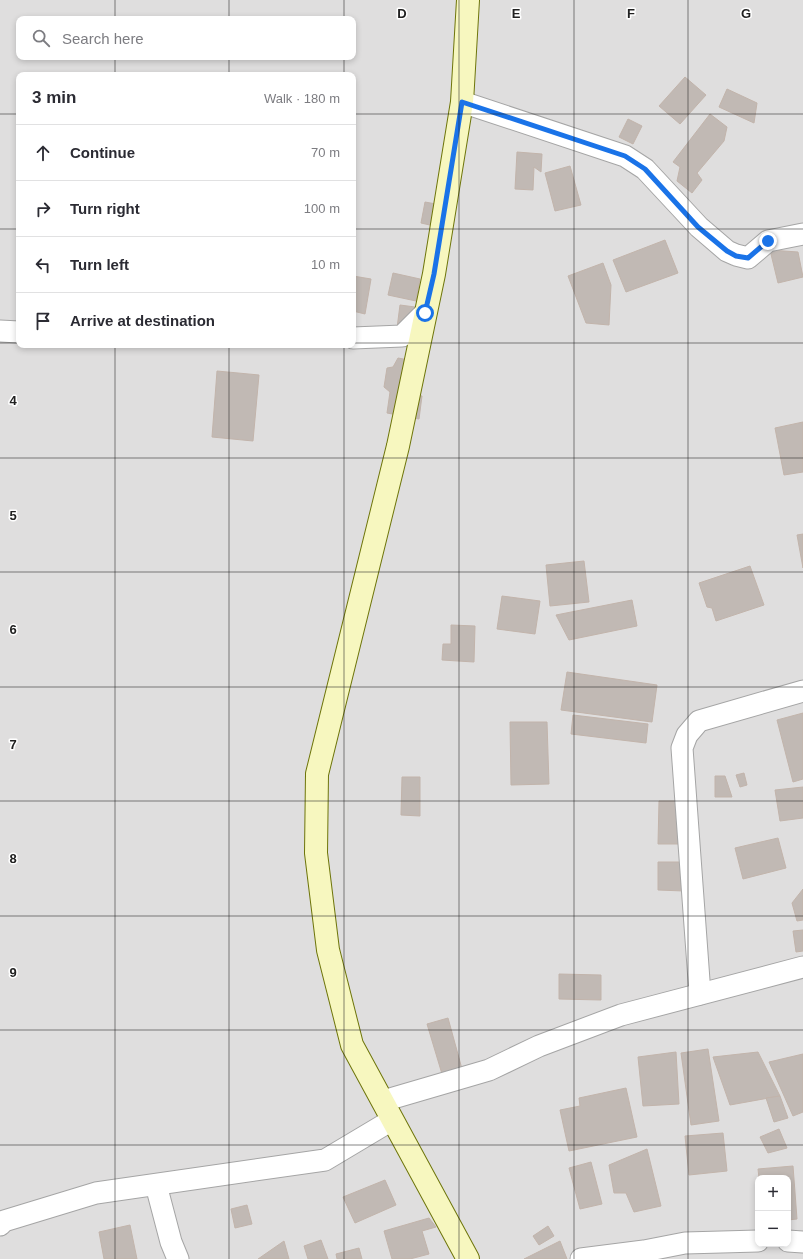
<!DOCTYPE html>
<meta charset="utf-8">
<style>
body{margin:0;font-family:Helvetica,sans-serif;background:#f2f2f3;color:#2b2b33}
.controls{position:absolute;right:12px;bottom:12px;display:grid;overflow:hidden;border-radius:8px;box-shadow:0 2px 6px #0003}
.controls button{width:36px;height:36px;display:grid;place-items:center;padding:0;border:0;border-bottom:1px solid #e1e1e2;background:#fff;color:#2b2b33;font:20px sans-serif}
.stop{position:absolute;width:12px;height:12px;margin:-9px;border:3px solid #1a73e8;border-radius:50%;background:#fff}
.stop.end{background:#1a73e8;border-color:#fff;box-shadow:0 1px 4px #0008}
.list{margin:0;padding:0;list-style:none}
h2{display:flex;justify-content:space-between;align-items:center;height:52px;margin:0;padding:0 16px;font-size:17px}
h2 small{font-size:13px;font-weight:400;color:#7c7c81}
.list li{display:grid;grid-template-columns:26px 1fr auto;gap:12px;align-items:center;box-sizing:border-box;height:56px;padding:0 16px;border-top:1px solid #e1e1e2}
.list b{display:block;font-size:15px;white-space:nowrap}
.list em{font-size:13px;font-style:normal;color:#7c7c81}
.icon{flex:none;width:22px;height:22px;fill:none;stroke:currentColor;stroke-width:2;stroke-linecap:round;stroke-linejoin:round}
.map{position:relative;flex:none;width:803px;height:1259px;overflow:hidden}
.search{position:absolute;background:#fff;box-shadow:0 2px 6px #0003;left:16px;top:16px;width:340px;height:44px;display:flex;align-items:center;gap:10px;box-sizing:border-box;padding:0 14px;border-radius:8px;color:#7c7c81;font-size:15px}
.panel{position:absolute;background:#fff;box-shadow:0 2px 6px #0003;left:16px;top:72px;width:340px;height:276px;border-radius:8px}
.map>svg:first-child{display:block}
.residential{fill:#dfdede;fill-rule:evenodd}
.building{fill:#c1b9b4;stroke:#c2b4ab}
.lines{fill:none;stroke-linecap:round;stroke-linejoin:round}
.minor-casing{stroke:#a5a5a5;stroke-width:23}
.secondary-casing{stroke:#6e750a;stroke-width:24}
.minor{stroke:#fff;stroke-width:21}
.secondary{stroke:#f7f7bf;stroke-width:22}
.route{stroke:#1a73e8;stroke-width:5}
.grid{fill:none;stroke:#212121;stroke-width:1;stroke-opacity:0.55}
.grid-label{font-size:13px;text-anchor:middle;font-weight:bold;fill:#212121;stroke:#fff;stroke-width:3;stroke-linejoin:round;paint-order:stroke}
</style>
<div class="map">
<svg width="803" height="1259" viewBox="0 0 803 1259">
<rect width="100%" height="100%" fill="#f1ede8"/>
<!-- residential -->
<path class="residential" d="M0,0H803V1259H0ZM19,19H353V57H19ZM19,75H353V345H19ZM758,1178H788V1244H758Z"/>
<!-- building -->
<g class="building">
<path d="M685,77L706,95L680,124L659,106Z"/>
<path d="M727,89L757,103L754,123L719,107Z"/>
<path d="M710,114L727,127L724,141L697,173L702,180L692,193L677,181L680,167L673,162Z"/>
<path d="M628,119L642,126L633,144L619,137Z"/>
<path d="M517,152L542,154L541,172L534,167L533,190L515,189Z"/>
<path d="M570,166L581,205L555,211L545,173Z"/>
<path d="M425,202L447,206L443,228L421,223Z"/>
<path d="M665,240L678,273L626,292L613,260Z"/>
<path d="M770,250L798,252L803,277L778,283Z"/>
<path d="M603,263L611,285L609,325L586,323L568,276Z"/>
<path d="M393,273L420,279L416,301L388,295Z"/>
<path d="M353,276L371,279L365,314L353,311Z"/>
<path d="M400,305L415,307L412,330L397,328Z"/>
<path d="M398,358L425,363L411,394L422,396L419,419L387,413L390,392L384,387L387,368L393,367Z"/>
<path d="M217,371L259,375L253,441L212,437Z"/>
<path d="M803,422V472L784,475L775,428Z"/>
<path d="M803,534V568L797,535Z"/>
<path d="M584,561L589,602L550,606L546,565Z"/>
<path d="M750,566L764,605L716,621L712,608L707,607L699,583Z"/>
<path d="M502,596L540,601L535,634L497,629Z"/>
<path d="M632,600L637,626L569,640L556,615Z"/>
<path d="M451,625L475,626L474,662L442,660L443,644H451Z"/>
<path d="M567,672L657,685L652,722L561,710Z"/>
<path d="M803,713V779L793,782L777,720Z"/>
<path d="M573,715L648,724L646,743L571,734Z"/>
<path d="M510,722H547L549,784L511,785Z"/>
<path d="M744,773L747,785L740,787L736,775Z"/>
<path d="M715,776H725L732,797H715Z"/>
<path d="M402,777H420V816L401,815Z"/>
<path d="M803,787V818L780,821L775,790Z"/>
<path d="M659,801H679V844H658Z"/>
<path d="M778,838L786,868L743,879L735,848Z"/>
<path d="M658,862H684V891L658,890Z"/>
<path d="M803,889V920L797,921L792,903Z"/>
<path d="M803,930V951L796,952L793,931Z"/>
<path d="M559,974L601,975V1000L559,999Z"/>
<path d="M448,1018L462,1069L442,1074L427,1024Z"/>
<path d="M708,1049L719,1121L691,1125L681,1053Z"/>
<path d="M676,1052L679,1104L643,1106L638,1057Z"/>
<path d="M758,1052L780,1096L730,1105L713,1057Z"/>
<path d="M803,1054V1112L793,1116L769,1062Z"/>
<path d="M626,1088L637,1137L569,1151L560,1110L580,1106L579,1098Z"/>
<path d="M780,1096L788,1118L774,1122L766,1098Z"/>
<path d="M779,1129L787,1148L768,1153L760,1137Z"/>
<path d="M723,1133L727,1171L689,1175L685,1136Z"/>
<path d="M647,1149L661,1206L634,1212L626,1193H614L609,1165Z"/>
<path d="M591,1162L602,1204L580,1209L569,1168Z"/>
<path d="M793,1166L797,1219L788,1220V1178H759L758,1169Z"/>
<path d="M385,1180L396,1205L355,1223L343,1197Z"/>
<path d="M247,1205L252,1224L235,1228L231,1209Z"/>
<path d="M429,1218L436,1227L422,1231L429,1254L410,1259H392L384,1231Z"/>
<path d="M130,1225L137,1259H104L99,1232Z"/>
<path d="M548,1226L554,1236L539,1245L533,1236Z"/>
<path d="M321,1240L328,1259H308L304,1246Z"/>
<path d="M284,1241L289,1259H258Z"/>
<path d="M560,1241L567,1259H524Z"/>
<path d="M359,1248L362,1259H337L336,1254Z"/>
</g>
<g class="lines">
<!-- minor casing -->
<g class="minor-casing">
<g id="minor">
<path d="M462,102L625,156L645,169L699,227L727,251L736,255L748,258L768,241L803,234"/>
<path d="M0,331L19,332"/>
<path d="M353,338L402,336L425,313"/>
<path d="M700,994L682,748L687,735L699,721L803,691"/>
<path d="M383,1101L489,1070L539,1046L621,1015L803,967"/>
<path d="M156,1185L171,1242L178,1259"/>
<path d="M0,1225L4,1221L96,1193L325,1160L392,1120"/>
<path d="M788,1241L803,1242"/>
<path d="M581,1259L644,1251L685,1243L758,1241"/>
</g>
</g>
<!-- secondary casing -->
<g class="secondary-casing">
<path id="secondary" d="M468,1259L352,1045L328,950L316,853L317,774L398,446L434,274L462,102L468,0"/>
</g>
<!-- minor -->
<use href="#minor" class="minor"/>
<!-- secondary -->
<use href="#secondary" class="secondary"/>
</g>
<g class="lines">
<!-- route -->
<path class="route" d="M425,313L434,274L462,102L625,156L645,169L698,227L727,251L736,256L748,258L768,241"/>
</g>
<!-- grid -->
<path class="grid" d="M115,0V19M229,0V19M344,0V19M459,0V1259M574,0V1259M688,0V1259M115,57V75M229,57V75M344,57V75M0,114H19M353,114H803M0,229H19M353,229H803M0,343H19M353,343H803M115,345V1259M229,345V1259M344,345V1259M0,458H803M0,572H803M0,687H803M0,801H803M0,916H803M0,1030H803M0,1145H803"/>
<g class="grid-label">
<text x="402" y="18">D</text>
<text x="516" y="18">E</text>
<text x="631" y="18">F</text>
<text x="746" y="18">G</text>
<text x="13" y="405">4</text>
<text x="13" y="520">5</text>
<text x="13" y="634">6</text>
<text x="13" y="749">7</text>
<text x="13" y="863">8</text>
<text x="13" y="977">9</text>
</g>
</svg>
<div class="controls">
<button>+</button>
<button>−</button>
</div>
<div class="stop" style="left:425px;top:313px"></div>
<div class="stop end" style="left:768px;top:241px"></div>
<div class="search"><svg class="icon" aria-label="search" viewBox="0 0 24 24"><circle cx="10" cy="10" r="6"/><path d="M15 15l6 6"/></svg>Search here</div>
<section class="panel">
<h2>3 min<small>Walk · 180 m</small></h2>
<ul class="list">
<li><svg class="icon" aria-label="ahead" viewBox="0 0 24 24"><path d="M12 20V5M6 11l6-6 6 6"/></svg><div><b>Continue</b></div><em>70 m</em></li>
<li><svg class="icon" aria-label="right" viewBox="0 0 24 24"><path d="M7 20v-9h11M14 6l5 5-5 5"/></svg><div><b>Turn right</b></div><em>100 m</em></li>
<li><svg class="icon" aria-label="left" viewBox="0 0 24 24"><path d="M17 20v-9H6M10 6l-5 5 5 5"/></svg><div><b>Turn left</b></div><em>10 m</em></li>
<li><svg class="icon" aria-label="arrive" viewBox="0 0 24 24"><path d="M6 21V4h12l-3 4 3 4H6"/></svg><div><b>Arrive at destination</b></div></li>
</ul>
</section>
</div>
